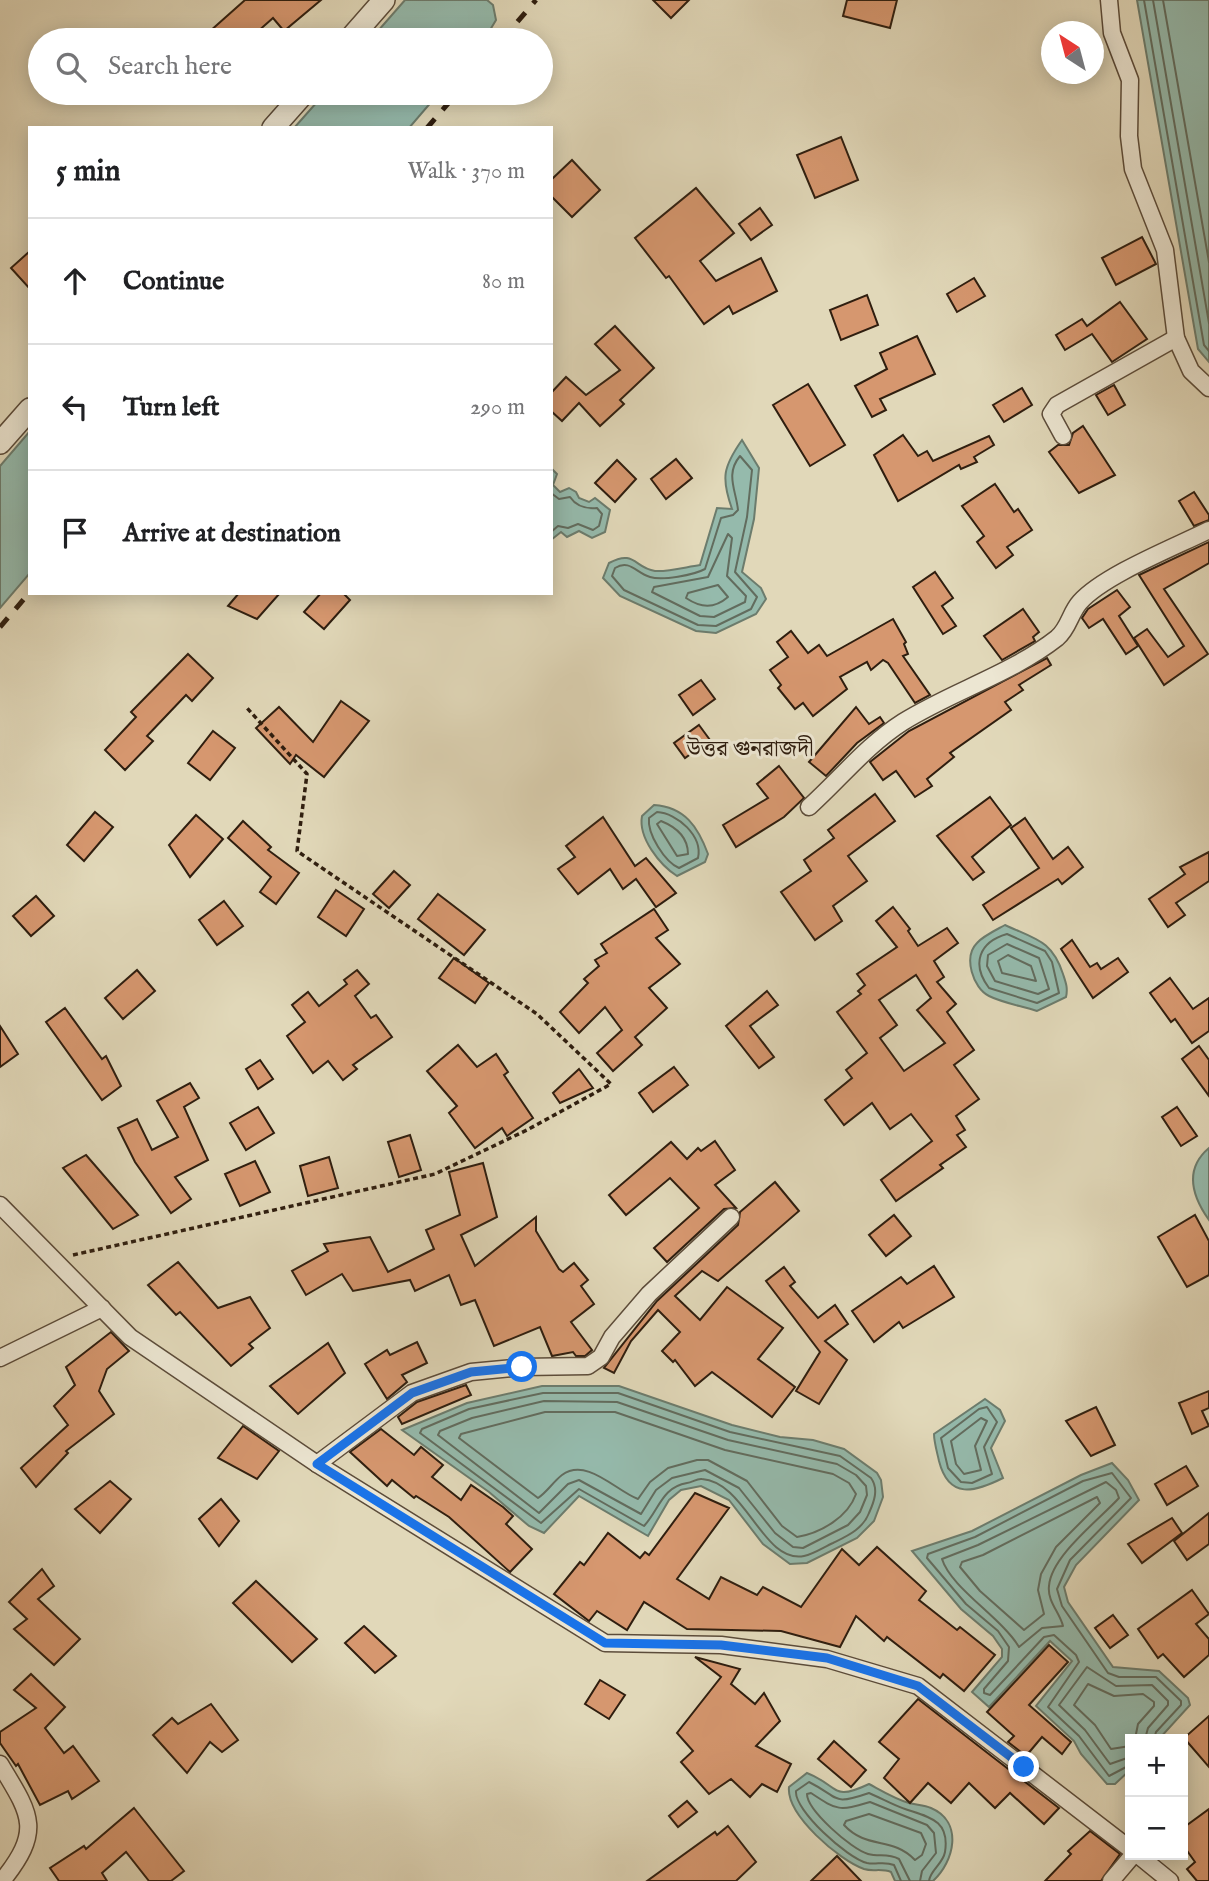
<!DOCTYPE html>
<meta charset="utf-8">
<style>
body{margin:0;font-family:"IM FELL English","Noto Serif Bengali",serif;background:#f2f2f2;color:#202124}
.controls{position:absolute;right:21px;bottom:21px;display:grid;overflow:hidden;border-radius:0px;box-shadow:0 4px 18px #0003}
.controls button{width:63px;height:63px;display:grid;place-items:center;padding:0;border:0;border-bottom:2px solid #e0e0e0;background:#fff;color:#202124;font:35px sans-serif}
.compass{position:absolute;left:1041px;top:21px;width:63px;height:63px;border-radius:50%;background:#fff;box-shadow:0 4px 18px #0003;rotate:324deg}
.stop{position:absolute;width:21px;height:21px;margin:-16px;border:5px solid #1a73e8;border-radius:50%;background:#fff}
.stop.end{background:#1a73e8;border-color:#fff;box-shadow:0 2px 7px #0008}
.list{margin:0;padding:0;list-style:none}
h2{display:flex;justify-content:space-between;align-items:center;height:91px;margin:0;padding:0 28px;font-size:30px}
h2 small{font-size:23px;font-weight:400;color:#757577}
.list li{display:grid;grid-template-columns:46px 1fr auto;gap:21px;align-items:center;box-sizing:border-box;height:126px;padding:0 28px;border-top:2px solid #e0e0e0}
.list b{display:block;font-size:26px;white-space:nowrap}
.list em{font-size:23px;font-style:normal;color:#757577}
.icon{flex:none;width:38px;height:38px;fill:none;stroke:currentColor;stroke-width:2;stroke-linecap:round;stroke-linejoin:round}
.map{position:relative;flex:none;width:1209px;height:1881px;overflow:hidden}
.search{position:absolute;background:#fff;box-shadow:0 4px 18px #0003;left:28px;top:28px;width:525px;height:77px;display:flex;align-items:center;gap:18px;box-sizing:border-box;padding:0 24px;border-radius:38px;color:#757577;font-size:26px}
.panel{position:absolute;background:#fff;box-shadow:0 4px 18px #0003;left:28px;top:126px;width:525px;height:469px;border-radius:0px}
.map>svg:first-child{display:block}
.water{fill:#95baac;stroke:#6c7c6d;stroke-width:2}
.lines{fill:none;stroke-linecap:round;stroke-linejoin:round}
.shore{stroke:#626c5e;stroke-width:2}
.building{fill:#d6976f;stroke:#2f1e0f;stroke-width:2;fill-rule:evenodd}
.minor-casing{stroke:#5c4c3a;stroke-width:19}
.tertiary-casing{stroke:#5c4c3a;stroke-width:24}
.path{stroke:#2f1e0f;stroke-width:3.5;stroke-dasharray:5 3.5;stroke-linecap:butt}
.minor{stroke:#ece6d2;stroke-width:16}
.tertiary{stroke:#ece6d2;stroke-width:21}
.rail{stroke:#2f1e0f;stroke-width:5;stroke-dasharray:12 12;stroke-linecap:butt}
.route{stroke:#1a73e8;stroke-width:9}
.labels{text-anchor:middle;stroke-width:6;stroke-linejoin:round;paint-order:stroke}
.quarter-label{font-size:23px;fill:#2f1e0f;stroke:#ece6d2}
</style>
<div class="map">
<svg width="1209" height="1881" viewBox="0 0 1209 1881">
<rect width="100%" height="100%" fill="#e1d8b9"/>
<filter id="stains"><feTurbulence type="fractalNoise" baseFrequency=".00286" numOctaves="4"/><feColorMatrix values="0 0 0 0 .2 0 0 0 0 .09 0 0 0 0 .02 0 0 0 .5 -.17"/></filter>
<radialGradient id="worn" r=".72"><stop offset=".6" stop-color="#630" stop-opacity="0"/><stop offset="1" stop-color="#630" stop-opacity=".3"/></radialGradient>
<!-- water -->
<g class="water">
<path d="M405,0H487L493,5L496,20L484,40H370Z"/>
<path d="M1137,0H1209V362L1198,349Z"/>
<path d="M325,93H439L409,128H294Z"/>
<path d="M30,431V573L0,608V466Z"/>
<path d="M742,440L759,468L754,519L742,572L761,588L766,599L756,614L716,633L696,631L620,596L603,578L609,563C635,549 634,568 655,571C668,572 686,567 700,565L717,508L732,509C721,478 723,467 742,440Z"/>
<path d="M551,468L557,474L553,485L560,492L569,488L576,492L579,498L589,502L595,498L610,510L605,532L592,538L579,531L567,537L561,532L551,540Z"/>
<path d="M654,805C685,807 698,827 708,854L705,862L677,876C660,865 638,838 642,816Z"/>
<path d="M1005,925C1035,939 1052,940 1063,974C1066,983 1068,988 1066,997L1037,1011C1022,1006 1003,1003 989,996C973,988 963,957 977,943C983,936 996,930 1005,925Z"/>
<path d="M1209,1148V1220C1192,1196 1184,1169 1209,1148Z"/>
<path d="M542,1386H619L732,1425L780,1437L813,1440L844,1449L877,1473L881,1480L883,1497L874,1521L857,1538L807,1563L790,1564L763,1544L729,1500L701,1486L681,1490L669,1500L648,1536L579,1496L544,1533L529,1526L489,1492L402,1430L467,1403Z"/>
<path d="M985,1399L1000,1410L1005,1421L991,1448L1003,1478C975,1492 949,1500 939,1461C937,1452 934,1442 934,1434Z"/>
<path d="M1112,1463L1128,1480L1139,1500L1076,1565L1064,1587L1068,1602L1113,1667L1159,1671L1188,1698L1190,1705L1159,1739H1130V1770L1115,1784H1107L1081,1754L1074,1741L1036,1706L1072,1661L1050,1641L989,1707L972,1692L1002,1657V1649L993,1636L961,1609L912,1551L972,1531L1081,1475Z"/>
<path d="M807,1773C840,1786 831,1802 869,1784C882,1791 895,1799 909,1803C916,1805 924,1805 931,1808C964,1822 954,1862 933,1881H895L891,1872C881,1868 873,1872 864,1869C839,1860 786,1815 789,1787Z"/>
</g>
<g class="lines">
<!-- shore -->
<g class="shore">
<path d="M1144,0L1204,345L1209,351"/>
<path d="M1153,0L1209,323"/>
<path d="M1163,0L1209,262"/>
<path d="M740,456L752,470L747,517L735,572L757,597L751,609L716,626L698,625L624,590L612,576L615,568C630,559 636,573 650,577C662,581 694,575 705,569L721,518L733,515L738,510C736,490 725,474 740,456Z"/>
<path d="M551,493L559,499L570,497C576,506 586,509 597,508L602,514L599,526L593,530L578,524L568,528L558,526L551,532"/>
<path d="M728,534L732,538L727,576L746,596L745,602L714,617L700,616L652,592L654,587L708,577Z"/>
<path d="M718,585L728,597C714,609 701,608 686,598L688,593Z"/>
<path d="M657,812C677,813 703,836 698,858L679,868C665,862 647,834 649,818Z"/>
<path d="M661,821C676,827 688,837 688,854L677,856L657,824Z"/>
<path d="M1007,934L1045,951L1052,962L1059,993L1037,1003L989,988C971,964 979,942 1007,934Z"/>
<path d="M1007,944L1039,958L1049,989L1038,994L995,981L987,966L988,955Z"/>
<path d="M1008,955L1031,966L1036,981L1002,973L998,961Z"/>
<path d="M543,1393H618L730,1432L840,1456L871,1478C879,1489 874,1502 869,1513C863,1529 847,1536 833,1543C824,1547 814,1554 804,1556C763,1564 746,1482 702,1479C697,1478 692,1483 687,1483C662,1487 659,1510 644,1526L579,1489L541,1523L420,1433L422,1429L469,1409Z"/>
<path d="M544,1401L617,1402L728,1440L837,1464L856,1475L866,1486L867,1495L860,1512L848,1525L803,1548L793,1547L775,1533L739,1488L705,1470L672,1478L656,1490L641,1514L579,1480L568,1484L539,1513L438,1435L440,1431L472,1418Z"/>
<path d="M987,1407L997,1422L984,1447L992,1474L972,1483L961,1482L948,1468L941,1438L979,1409Z"/>
<path d="M545,1412H615L725,1450L833,1474L849,1483L856,1494C848,1517 821,1533 797,1537L782,1526L747,1481L708,1460H697L668,1468L650,1482L638,1499C616,1491 587,1457 562,1475C553,1482 547,1492 538,1498L459,1438L461,1434Z"/>
<path d="M981,1418L987,1421L975,1446L981,1470L964,1474L956,1464L951,1441Z"/>
<path d="M1106,1482L1116,1490L1119,1498C1100,1519 1051,1556 1049,1586C1047,1601 1060,1613 1063,1626L1042,1628L1019,1647C1002,1618 951,1588 942,1559L978,1545Z"/>
<path d="M1097,1497L1100,1503L1056,1547L1041,1574L1038,1590L1044,1614L1024,1630L980,1591L960,1567L962,1562L983,1555Z"/>
<path d="M1130,1746L1111,1749L1095,1725L1074,1705L1088,1684L1114,1696L1143,1694L1154,1702V1706L1138,1724L1135,1739"/>
<path d="M1130,1757L1110,1764L1085,1730L1059,1705L1087,1667L1116,1686L1152,1685L1168,1701V1705L1148,1728L1145,1739"/>
<path d="M1130,1765L1109,1776L1079,1736L1048,1707L1079,1662L1076,1655L1054,1635L1044,1637L990,1695L984,1693V1689L1008,1661L1009,1647L998,1631L966,1604L927,1558L928,1554L975,1537L1083,1481L1112,1473L1131,1498L1070,1560L1057,1589L1062,1606L1108,1673L1119,1677H1156L1181,1701V1705L1156,1732L1154,1739"/>
<path d="M869,1814L921,1833L926,1844L922,1855L915,1860C892,1836 867,1850 844,1825L846,1821Z"/>
<path d="M901,1881L894,1865C884,1861 876,1865 867,1863C847,1858 794,1810 796,1791L809,1782C841,1798 831,1806 869,1793C881,1798 893,1805 905,1809C929,1817 950,1820 945,1852C943,1864 930,1870 929,1881"/>
<path d="M910,1881L899,1859C888,1853 879,1857 868,1854C851,1849 807,1810 807,1794L811,1793C838,1811 839,1811 870,1802L927,1825L934,1833L936,1853L922,1871L920,1881"/>
</g>
</g>
<!-- building -->
<g class="building">
<path d="M245,0H321L284,31L273,18L248,40H200Z"/>
<path d="M653,0H689L671,18Z"/>
<path d="M847,0H897L890,28L843,16Z"/>
<path d="M841,137L858,180L815,198L797,155Z"/>
<path d="M572,160L600,190L572,217L551,196V180Z"/>
<path d="M696,188L734,233L700,261L716,281L761,258L777,291L733,314L729,306L704,324L669,276L666,278L635,238Z"/>
<path d="M760,208L772,225L751,240L739,224Z"/>
<path d="M1142,237L1156,264L1116,285L1102,258Z"/>
<path d="M30,251V289L11,268Z"/>
<path d="M974,278L985,296L957,312L947,294Z"/>
<path d="M867,295L878,325L841,340L830,310Z"/>
<path d="M1120,302L1147,339L1112,362L1092,334L1065,350L1056,335L1082,319L1087,326Z"/>
<path d="M615,326L654,368L620,400L624,404L600,426L579,403L562,421L551,411V393L566,377L586,395L620,370L595,344Z"/>
<path d="M917,336L935,374L880,399L886,410L872,417L855,386L887,369L880,353Z"/>
<path d="M808,384L845,445L810,466L773,405Z"/>
<path d="M1114,385L1125,405L1108,415L1096,395Z"/>
<path d="M1022,388L1032,405L1004,422L993,405Z"/>
<path d="M1083,426L1115,475L1079,493L1049,452L1058,445H1069L1073,433Z"/>
<path d="M903,435L918,456L927,451L933,461L989,436L994,445L974,457L977,462L961,469L959,465L898,501L874,455Z"/>
<path d="M676,459L692,478L666,499L651,479Z"/>
<path d="M617,460L636,479L615,502L595,483Z"/>
<path d="M995,484L1014,512L1018,509L1032,530L1007,547L1013,555L996,568L977,542L984,536L962,506Z"/>
<path d="M1194,492L1209,515V520L1194,526L1179,501Z"/>
<path d="M1209,542V563L1164,589L1208,654L1164,685L1134,638L1147,629L1168,657L1184,646L1139,575Z"/>
<path d="M935,572L953,598L942,606L956,626L943,634L913,587Z"/>
<path d="M1117,590L1130,607L1119,616L1138,646L1126,654L1103,619L1089,628L1082,618L1088,609Z"/>
<path d="M239,593H280L257,619L228,606Z"/>
<path d="M321,593H343L350,600L324,629L304,612Z"/>
<path d="M1023,609L1039,632L1033,637L1035,641L1002,660L984,636Z"/>
<path d="M893,619L906,642L904,644L908,654L903,656L930,695L915,703L888,663L883,660L871,670L867,662L840,677L847,689L813,716L803,703L795,709L778,688L781,685L770,670L788,657L777,642L791,631L808,653L819,645L827,656Z"/>
<path d="M188,654L213,678L192,701L186,695L147,736L153,741L125,770L105,750L136,717L131,712Z"/>
<path d="M1047,658L1051,665L1019,685L1023,690L1005,702L1011,710L950,753L954,757L927,779L932,786L915,797L896,771L883,780L870,762L909,731Z"/>
<path d="M701,680L715,699L693,715L679,695Z"/>
<path d="M341,701L369,721L324,777L296,755L290,764L256,728L279,707L313,742Z"/>
<path d="M856,707L869,724L880,717L884,723L857,743L826,776L809,762Z"/>
<path d="M699,725L710,740L685,758L674,743Z"/>
<path d="M213,731L235,748L210,780L188,763Z"/>
<path d="M779,766L804,798L784,817L736,847L723,825L768,798L757,784Z"/>
<path d="M875,794L895,821L848,856L867,881L833,906L842,921L815,940L781,892L811,871L804,860L834,838L828,830Z"/>
<path d="M990,797L1011,825L972,857L984,872L973,880L937,836Z"/>
<path d="M95,812L113,827L84,861L67,845Z"/>
<path d="M196,815L223,839L190,877L169,845Z"/>
<path d="M603,817L635,866L646,858L676,893L656,907L636,879L623,889L610,869L578,894L558,869L575,857L566,846Z"/>
<path d="M1025,818L1053,859L1068,847L1083,867L1062,884L1058,879L993,920L983,905L1039,868L1011,828Z"/>
<path d="M243,821L271,847L268,850L299,873L276,904L260,892L271,877L228,838Z"/>
<path d="M1209,852V881L1176,903L1185,915L1168,927L1149,899L1185,874L1180,867Z"/>
<path d="M394,871L410,885L389,908L373,894Z"/>
<path d="M336,890L364,909L346,936L318,917Z"/>
<path d="M438,894L485,930L464,955L418,919Z"/>
<path d="M36,896L54,916L31,936L13,916Z"/>
<path d="M224,901L243,926L217,945L199,920Z"/>
<path d="M893,907L910,929L908,931L918,946L947,928L958,943L934,961L944,977L937,982L956,1004L947,1012L974,1050L954,1065L979,1099L956,1116L965,1130L957,1135L966,1147L940,1165L943,1168L896,1201L881,1180L932,1141L911,1114L890,1129L872,1103L844,1125L825,1100L852,1078L846,1070L867,1053L837,1012L861,994L858,991L865,985L857,974L897,947L876,921ZM916,975L931,998L917,1010L945,1043L904,1071L880,1038L897,1025L879,1000Z"/>
<path d="M654,909L668,930L656,938L680,964L649,988L667,1008L635,1037L642,1045L613,1071L597,1053L622,1030L605,1007L579,1033L560,1012L588,983L584,979L599,966L595,960L607,953L601,944Z"/>
<path d="M1072,940L1090,967L1097,963L1101,969L1118,958L1128,972L1093,998L1061,949Z"/>
<path d="M454,958L489,983L475,1003L439,978Z"/>
<path d="M137,970L155,991L123,1019L105,998Z"/>
<path d="M357,970L369,984L355,996L371,1018L376,1015L392,1037L353,1065L357,1069L343,1080L328,1061L313,1073L287,1036L305,1022L292,1005L308,992L319,1006L347,984L344,980Z"/>
<path d="M1170,978L1193,1009L1209,998V1031L1192,1043L1175,1019L1171,1022L1150,993Z"/>
<path d="M767,991L778,1005L750,1026L774,1057L759,1068L726,1026Z"/>
<path d="M65,1008L102,1059L106,1056L121,1086L102,1100L46,1022Z"/>
<path d="M0,1026L18,1054L0,1067Z"/>
<path d="M458,1045L477,1067L496,1054L508,1072L504,1075L533,1118L507,1136L502,1128L475,1148L449,1113L457,1106L427,1071Z"/>
<path d="M1199,1046L1209,1060V1096L1182,1059Z"/>
<path d="M260,1060L273,1079L258,1089L246,1069Z"/>
<path d="M674,1067L688,1085L653,1112L639,1093Z"/>
<path d="M579,1069L593,1088L560,1103L553,1093Z"/>
<path d="M190,1083L199,1098L184,1107L208,1160L175,1177L191,1199L171,1213L135,1162L118,1128L137,1119L152,1150L178,1137L157,1101Z"/>
<path d="M258,1107L274,1133L246,1150L230,1123Z"/>
<path d="M1177,1107L1197,1136L1181,1146L1162,1117Z"/>
<path d="M410,1135L421,1170L399,1177L388,1142Z"/>
<path d="M715,1141L735,1170L715,1185L736,1208L724,1209L667,1262L654,1248L699,1208L670,1178L626,1215L609,1195L671,1142L687,1159L698,1148L701,1151Z"/>
<path d="M86,1155L138,1215L113,1229L63,1168Z"/>
<path d="M329,1157L338,1188L308,1196L300,1166Z"/>
<path d="M255,1161L270,1192L240,1206L225,1174Z"/>
<path d="M483,1163L497,1217L461,1235L475,1266L536,1217V1231L559,1269L563,1272L574,1263L588,1280L581,1286L594,1304L571,1322L592,1350L585,1356H576L573,1352L552,1356L540,1327L494,1346L475,1300L461,1305L449,1275L415,1291L410,1280L353,1291L342,1274L306,1295L292,1271L328,1251L324,1244L370,1237L388,1272L434,1249L426,1230L460,1215L449,1172Z"/>
<path d="M775,1182L799,1211L718,1281L702,1271L675,1296L700,1320L727,1287L783,1328L758,1359L795,1387L772,1417L712,1372L695,1386L675,1360L673,1362L662,1351L680,1332L658,1310L631,1341L614,1373L604,1368L657,1301L738,1225L740,1212Z"/>
<path d="M894,1215L911,1236L886,1256L869,1235Z"/>
<path d="M1195,1215L1209,1241V1275L1187,1287L1158,1237Z"/>
<path d="M178,1262L218,1308L250,1297L270,1328L249,1344L253,1348L231,1366L180,1312L176,1315L148,1285Z"/>
<path d="M934,1266L954,1297L903,1328L899,1322L874,1342L852,1311L901,1277L907,1284Z"/>
<path d="M784,1267L795,1282L790,1286L818,1318L835,1305L848,1324L825,1341L847,1360L819,1404L796,1391L820,1352L766,1281Z"/>
<path d="M111,1332L129,1351L107,1369L99,1391L114,1414L66,1451L68,1453L36,1487L21,1468L68,1425L54,1406L75,1385L66,1367Z"/>
<path d="M417,1342L427,1363L402,1375L407,1382L387,1399L365,1364L387,1350L390,1355Z"/>
<path d="M328,1343L345,1373L298,1414L270,1386Z"/>
<path d="M466,1385L471,1395L402,1424L398,1417L417,1402Z"/>
<path d="M1209,1391V1408L1202,1411L1209,1426L1192,1434L1179,1403Z"/>
<path d="M1096,1407L1115,1445L1091,1456L1066,1421Z"/>
<path d="M243,1426L279,1451L257,1479L218,1458Z"/>
<path d="M381,1429L414,1455L421,1447L443,1465L432,1477L461,1500L471,1485L503,1507L513,1516L506,1524L532,1549L510,1572L449,1517L416,1496L414,1498L392,1480L387,1486L350,1452Z"/>
<path d="M1186,1466L1198,1486L1167,1505L1155,1484Z"/>
<path d="M110,1481L131,1499L100,1533L75,1509Z"/>
<path d="M695,1493L729,1508L677,1579L709,1599L721,1577L757,1595L763,1587L801,1607L842,1549L859,1565L877,1547L926,1591L919,1600L957,1630L960,1627L995,1655L964,1691L943,1674L940,1678L887,1637L884,1641L856,1616L840,1647L781,1631L687,1629L644,1602L627,1630L597,1611L589,1621L554,1594L580,1562L584,1565L608,1533L640,1558L645,1552L649,1555Z"/>
<path d="M221,1499L239,1521L219,1546L199,1519Z"/>
<path d="M1209,1513V1544L1187,1560L1174,1541Z"/>
<path d="M1172,1518L1182,1533L1142,1563L1128,1544Z"/>
<path d="M42,1569L54,1586L38,1599L80,1639L54,1665L14,1629L27,1619L9,1602Z"/>
<path d="M256,1581L317,1639L292,1662L233,1603Z"/>
<path d="M1192,1590L1209,1614L1196,1624L1209,1639V1655L1184,1677L1163,1654L1158,1658L1138,1629Z"/>
<path d="M1113,1615L1128,1635L1110,1648L1095,1628Z"/>
<path d="M364,1626L396,1656L375,1673L345,1643Z"/>
<path d="M1049,1645L1068,1662L1029,1705L1071,1742L1062,1754L1042,1737L1026,1756L1008,1742L1014,1736L987,1712Z"/>
<path d="M695,1657L740,1669L731,1684L755,1704L764,1693L780,1721L756,1746L791,1764L777,1792L762,1784L750,1797L731,1779L709,1794L681,1762L693,1751L677,1733L721,1677Z"/>
<path d="M31,1674L65,1707L45,1728L64,1753L73,1746L99,1781L72,1799L68,1791L40,1805L18,1764L16,1766L0,1743V1732L36,1708L14,1690Z"/>
<path d="M600,1680L625,1695L609,1719L585,1704Z"/>
<path d="M918,1699L994,1758L1059,1808L1044,1824L1010,1793L995,1808L969,1783L951,1803L928,1783L910,1803L884,1778L899,1759L879,1742Z"/>
<path d="M211,1704L238,1740L222,1752L210,1742L187,1773L153,1735L172,1718L178,1724Z"/>
<path d="M1209,1716V1767L1184,1738Z"/>
<path d="M834,1741L866,1770L851,1787L818,1759Z"/>
<path d="M687,1801L697,1812L678,1827L669,1816Z"/>
<path d="M134,1808L184,1871L171,1881H149L126,1852L102,1873L107,1881H59L50,1868L84,1846L86,1849Z"/>
<path d="M1209,1809V1881H1197L1187,1869L1195,1862L1183,1845V1828Z"/>
<path d="M728,1826L756,1862L736,1881H647L715,1832L717,1835Z"/>
<path d="M1090,1831L1120,1854L1101,1881H1045L1071,1854L1068,1851Z"/>
<path d="M837,1856L861,1881H811Z"/>
</g>
<g class="lines">
<!-- minor casing -->
<g class="minor-casing">
<g id="minor">
<path d="M1109,0L1112,33L1130,80L1129,136L1133,169L1165,250L1176,338L1191,371L1209,388"/>
<path d="M1063,436L1051,414L1057,405L1176,338"/>
<path d="M809,807C841,778 867,745 903,722C953,691 1011,674 1057,638C1069,628 1070,613 1080,602C1104,575 1175,547 1209,530"/>
<path d="M0,1205L130,1337L317,1464L605,1643L721,1645L827,1659L918,1686L1130,1849"/>
<path d="M0,1358L102,1308"/>
<path d="M317,1464L412,1393L471,1372L522,1367L588,1366L601,1357L612,1337L649,1294L731,1217"/>
<path d="M0,1764C31,1815 43,1830 2,1881"/>
<path d="M1138,1855L1170,1881"/>
<path d="M1111,1881L1133,1855"/>
</g>
</g>
<!-- tertiary casing -->
<g class="tertiary-casing">
<g id="tertiary">
<path d="M349,40L384,0"/>
<path d="M273,128L304,93"/>
<path d="M0,443L30,409"/>
</g>
</g>
<!-- path -->
<path class="path" d="M73,1255L435,1174L527,1130L611,1084L537,1014L297,851L307,774L247,708"/>
<!-- minor -->
<use href="#minor" class="minor"/>
<!-- tertiary -->
<use href="#tertiary" class="tertiary"/>
<!-- rail -->
<g class="rail">
<path d="M502,40L536,0"/>
<path d="M427,128L457,93"/>
<path d="M0,627L30,592"/>
</g>
</g>
<g class="lines">
<!-- route -->
<path class="route" d="M522,1367L471,1372L412,1393L317,1464L605,1643L721,1645L827,1658L918,1686L1024,1767"/>
</g>
<g class="labels">
<!-- quarter labels -->
<g class="quarter-label">
<text x="750" y="756">উত্তর গুনরাজদী</text>
</g>
</g>
<rect width="100%" height="100%" filter="url(#stains)"/>
<rect width="100%" height="100%" fill="url(#worn)"/>
</svg>
<div class="controls">
<button>+</button>
<button>−</button>
</div>
<svg class="compass" viewBox="-18 -18 36 36"><path d="M0-13l5 13h-10z" fill="#e53935"/><path d="M0 13l5-13h-10z" fill="#757577"/></svg>
<div class="stop" style="left:522px;top:1367px"></div>
<div class="stop end" style="left:1024px;top:1767px"></div>
<div class="search"><svg class="icon" aria-label="search" viewBox="0 0 24 24"><circle cx="10" cy="10" r="6"/><path d="M15 15l6 6"/></svg>Search here</div>
<section class="panel">
<h2>5 min<small>Walk · 370 m</small></h2>
<ul class="list">
<li><svg class="icon" aria-label="ahead" viewBox="0 0 24 24"><path d="M12 20V5M6 11l6-6 6 6"/></svg><div><b>Continue</b></div><em>80 m</em></li>
<li><svg class="icon" aria-label="left" viewBox="0 0 24 24"><path d="M17 20v-9H6M10 6l-5 5 5 5"/></svg><div><b>Turn left</b></div><em>290 m</em></li>
<li><svg class="icon" aria-label="arrive" viewBox="0 0 24 24"><path d="M6 21V4h12l-3 4 3 4H6"/></svg><div><b>Arrive at destination</b></div></li>
</ul>
</section>
</div>
